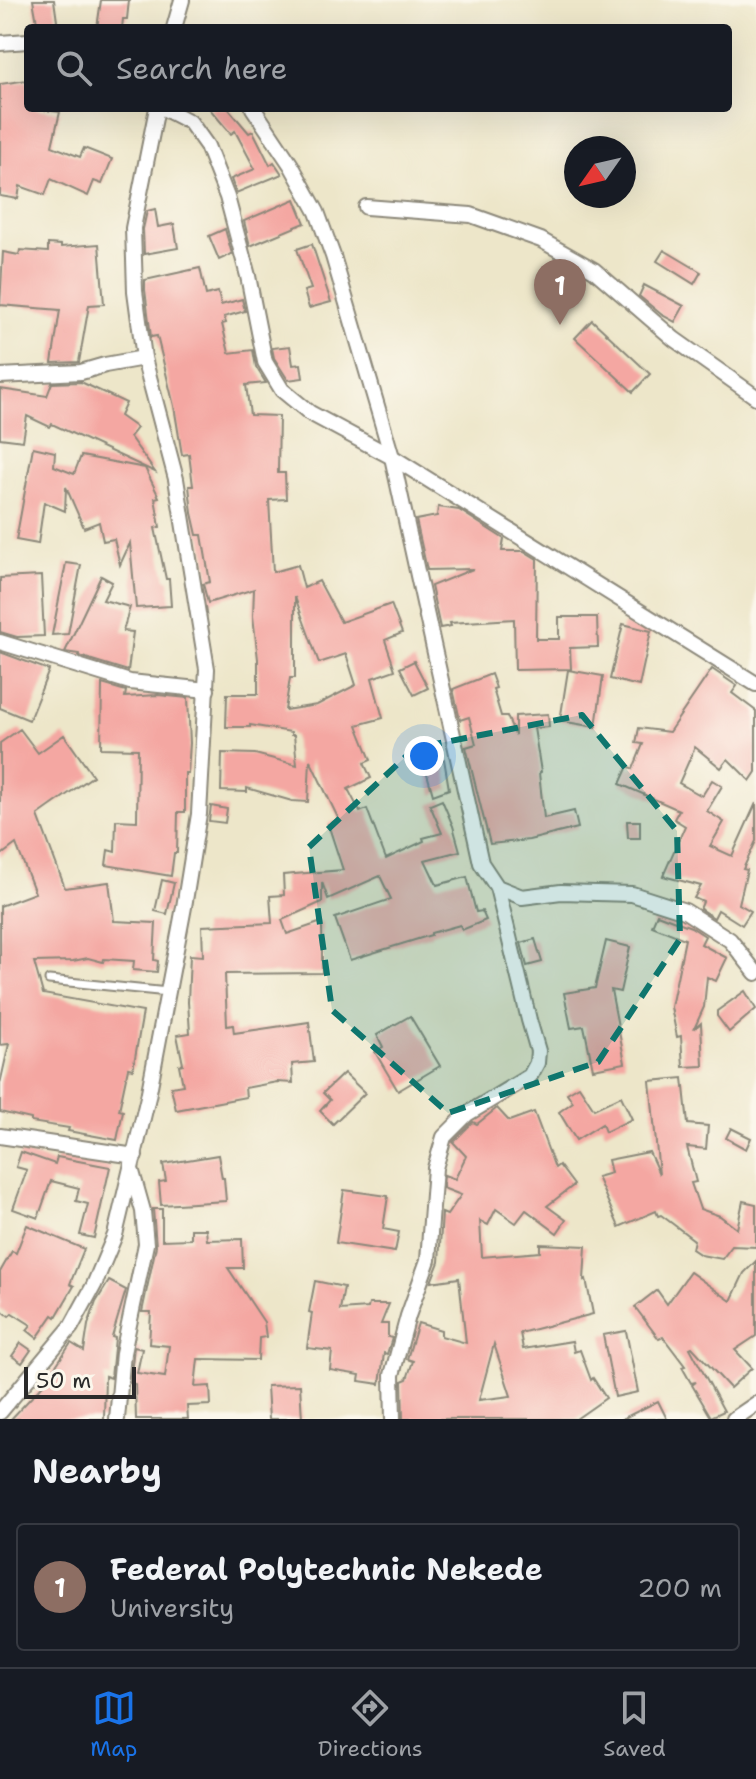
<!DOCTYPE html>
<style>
body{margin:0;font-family:"Shantell Sans",sans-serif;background:#20242c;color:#f1f3f6}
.compass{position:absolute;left:564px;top:136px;width:72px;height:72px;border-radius:50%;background:#171b24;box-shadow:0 8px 32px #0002;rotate:236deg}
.scale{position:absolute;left:24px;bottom:20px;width:112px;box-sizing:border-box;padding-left:8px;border:4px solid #2b2b2b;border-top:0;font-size:22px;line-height:28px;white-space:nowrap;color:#2b2b2b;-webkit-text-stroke:6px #fbf7ec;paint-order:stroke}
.you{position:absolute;left:424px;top:756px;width:28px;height:28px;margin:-20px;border:6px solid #fff;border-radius:50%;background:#1a73e8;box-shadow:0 0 0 12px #1a73e833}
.badge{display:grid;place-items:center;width:52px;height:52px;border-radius:50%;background:#1a73e8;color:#fff;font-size:26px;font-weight:700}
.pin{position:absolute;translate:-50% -66px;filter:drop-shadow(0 2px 4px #0008)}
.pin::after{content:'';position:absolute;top:42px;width:28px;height:24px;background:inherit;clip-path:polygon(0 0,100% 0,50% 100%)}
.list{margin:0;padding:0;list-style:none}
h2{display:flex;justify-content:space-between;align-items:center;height:104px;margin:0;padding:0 32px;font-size:34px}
h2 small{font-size:26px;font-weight:400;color:#9ea1a6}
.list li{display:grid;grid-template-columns:52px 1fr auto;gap:24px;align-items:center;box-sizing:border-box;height:128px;margin:0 16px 16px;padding:0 16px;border:2px solid #363941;border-radius:8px}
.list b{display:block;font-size:30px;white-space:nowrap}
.list p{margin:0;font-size:26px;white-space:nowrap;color:#9ea1a6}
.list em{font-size:26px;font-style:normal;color:#9ea1a6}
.icon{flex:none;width:44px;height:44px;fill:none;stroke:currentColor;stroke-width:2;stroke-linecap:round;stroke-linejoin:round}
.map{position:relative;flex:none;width:756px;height:1419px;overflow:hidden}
.search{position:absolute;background:#171b24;box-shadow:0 8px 32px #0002;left:24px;right:24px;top:24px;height:88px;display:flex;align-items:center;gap:20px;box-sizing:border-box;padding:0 28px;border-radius:8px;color:#9ea1a6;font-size:30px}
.sheet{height:248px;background:#171b24}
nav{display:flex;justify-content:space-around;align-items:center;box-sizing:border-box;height:112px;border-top:2px solid #363941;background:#171b24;font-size:22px;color:#9ea1a6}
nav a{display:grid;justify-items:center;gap:4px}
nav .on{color:#1a73e8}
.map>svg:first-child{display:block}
.building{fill:#f4a7a2;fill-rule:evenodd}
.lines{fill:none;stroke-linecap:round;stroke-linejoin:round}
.lane-casing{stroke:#8c887a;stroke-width:11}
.street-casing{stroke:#8c887a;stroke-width:18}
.lane{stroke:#fff;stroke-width:7}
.street{stroke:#fff;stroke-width:14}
.marked{fill:#0f766e;fill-opacity:0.2;stroke:#0f766e;stroke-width:6;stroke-dasharray:16 10;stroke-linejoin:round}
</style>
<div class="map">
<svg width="756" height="1419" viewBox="0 0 756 1419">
<rect width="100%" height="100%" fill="#fbf7ec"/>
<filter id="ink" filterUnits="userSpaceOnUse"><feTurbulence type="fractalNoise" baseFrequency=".0125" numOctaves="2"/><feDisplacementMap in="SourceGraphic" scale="16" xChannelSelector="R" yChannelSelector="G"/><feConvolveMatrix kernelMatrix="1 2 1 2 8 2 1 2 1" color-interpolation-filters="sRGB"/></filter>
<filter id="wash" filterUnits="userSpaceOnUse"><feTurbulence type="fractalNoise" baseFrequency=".006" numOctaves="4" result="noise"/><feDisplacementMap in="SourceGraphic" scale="32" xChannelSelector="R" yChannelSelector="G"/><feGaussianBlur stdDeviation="1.8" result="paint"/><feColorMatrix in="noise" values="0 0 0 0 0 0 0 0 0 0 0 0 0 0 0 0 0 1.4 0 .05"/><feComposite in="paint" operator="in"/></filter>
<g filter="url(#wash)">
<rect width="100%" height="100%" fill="#ede6c9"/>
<g id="blocks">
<!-- building -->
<g class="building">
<path d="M33,0H54L58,28H38Z"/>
<path d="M101,0H129L127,19H123L122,28H97Z"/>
<path d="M28,80V108L60,112L52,146L80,157L84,148L112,159L102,184L94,181L88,196L51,179L45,195L20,186L18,199L0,196V84Z"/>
<path d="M209,108H228L249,133L253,131L270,165L274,162L282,174L236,193L231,179L255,169L235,131L231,134Z"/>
<path d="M295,199L305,223L250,246L244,221Z"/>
<path d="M155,209L158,227L174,224L178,248L144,254L143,229L147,211Z"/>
<path d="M225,229L232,254L219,260L209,236Z"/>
<path d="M48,244L61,245V247L99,244L104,304L89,305L79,362L52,363L60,310L0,305L3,252L19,255L20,250L48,252Z"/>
<path d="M312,244L331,302L309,308L304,291L311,289L297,249Z"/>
<path d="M664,250L701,272L694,284L657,261Z"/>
<path d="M200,268L206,295L218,292L221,305L242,299L245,311L224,317L226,323L222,324L229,353L253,350L256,367L266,383L246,385L250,415L279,416L278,473H285L286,499L269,500L273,572L298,565L304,588L319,581L341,622L391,604L402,633L385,640L395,670L372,678L383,718L357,725L371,760L364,763L371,778L348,789L360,812L367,809L386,859L424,841L423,838L442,833L430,805L442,800L453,826L460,851L425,860L437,885L467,877L476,912L482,911L486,920L462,930L460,925L431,933V935L350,960L335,918L391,899L380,876L328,899L322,882V902L282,920L287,934L322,922V973L225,974L227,1026L233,1025L234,1033L309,1022L314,1062L292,1064L293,1083L277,1082L245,1088L246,1097L176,1110L171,1087L183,1085L179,1065L183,1064L177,1035L190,1033L188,1002L190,955L203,956L202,926L272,923L270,896L284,895L283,875L343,870L328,824L339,820L310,760L308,802L292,801L247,788V792L221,791L222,753L255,754L297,765L294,735H291V732L250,725V727H226L227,694H258V659L253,616L254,589L208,603L203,584L210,582L202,535H197L192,513L189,486H193L189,454L182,455L174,406L157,336L151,337L145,290V280ZM295,597L319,663L346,654L356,685L317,705L285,710L290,678H295Z"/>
<path d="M644,285L684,306L675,322L662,315L639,296Z"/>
<path d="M592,320L650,374L633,392L575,338Z"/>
<path d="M290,346L293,365L301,364L303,378L288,380L274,358L272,348Z"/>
<path d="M81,382L126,403L120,416L137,428L130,437L155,472L52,424L50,427L27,416L23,441L0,438V389L47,396L52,383Z"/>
<path d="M33,447L55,452L54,466L74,474L81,456L145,468L159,497L155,498L160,527L155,528L166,579H169L171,606L136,608L130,543L120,565L114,539L103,541L99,522L84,528L66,487L65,511L44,502L38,544L16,540Z"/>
<path d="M438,507L459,510L504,539L502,551H524L537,559L536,639H559V617H597L598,647L570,648L571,669L515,670L514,619L450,623L451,626L440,628L431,586L473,569L427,570L416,520L437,516Z"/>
<path d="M66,563L81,565L68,634L52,635Z"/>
<path d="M41,576L44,636L17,637L0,632V578Z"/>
<path d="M101,576L112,582L103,600L130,607L123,631L133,632L128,671L79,656V654L65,652Z"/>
<path d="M623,624L651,631L639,686L610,679Z"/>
<path d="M0,652L49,670L29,720L0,708Z"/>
<path d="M414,661L428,688L414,695L400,668Z"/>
<path d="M712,669L737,686L732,693L756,711V772L750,781L728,759L721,768L695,747L679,783L702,796L712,780L722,786L707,811L724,822L710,846L732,856L756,803V841L743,869L747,870L739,904L751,911L742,925L718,910L714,918L700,909L703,902L694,898L701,886L663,876L685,826L674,819L679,810L620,784L628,766L633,769L643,744L636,743L639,728L669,732Z"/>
<path d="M568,670L603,676L596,727L560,721Z"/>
<path d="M491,674L496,688L493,689L501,716H507L515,735V716L548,714L549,727L534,728L541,772L539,773L544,818L574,811L578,828L529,840L490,844L466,747L476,744L469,717L460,720L453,689Z"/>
<path d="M102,684L126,691L125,697L158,695L188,698L190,743L188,773H185V812H178L177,853H174L171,876L106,865L108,850L115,852L116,820L137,821L138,749L101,748Z"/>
<path d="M20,729L38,753L64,735L93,776L38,815L65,888L109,882L114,921L156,923L154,960L158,961L157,972L133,970L134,961L104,959L103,962L88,958L73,961L34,962L43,994L143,1012L133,1069L128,1068L119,1110L123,1111L117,1140L68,1131L69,1128L31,1122V1119L0,1112V1084L9,1044L0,1045V906L35,893L16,844L0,856V743Z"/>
<path d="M444,759L449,789L433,795L424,763Z"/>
<path d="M211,806L227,809L225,823L209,821Z"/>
<path d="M627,821H640V838H628Z"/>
<path d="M162,880L174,883L167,914L155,911Z"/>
<path d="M657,914L691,927L705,936L701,944L727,958L716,981L707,977L704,1007L694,1029L701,1023L703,1066L683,1067L681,1036L677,1037L671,1007L685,939L652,926Z"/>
<path d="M535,939L542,962L527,966L521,943Z"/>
<path d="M606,941L630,947L620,992L611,990L625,1063L593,1069L584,1026L571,1028L564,993L595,988Z"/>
<path d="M745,991L756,1009L729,1032L717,1016V1011Z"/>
<path d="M410,1016L440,1066L398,1091L375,1052L383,1047L377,1035Z"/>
<path d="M344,1073L365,1093L333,1124L320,1111L330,1100L323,1093Z"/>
<path d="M683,1078L688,1124L708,1126L706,1149L687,1147L696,1182L691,1183L700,1209L720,1216L737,1229L743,1201L756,1204V1247L732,1246L722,1259L701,1255L692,1249L694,1240L661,1215L658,1216L656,1211L619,1227L597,1177L611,1173L608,1160L649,1152L659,1174L650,1081Z"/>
<path d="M579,1086L594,1109L621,1096L632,1119L605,1132L602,1124L576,1140L559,1112L573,1102L567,1093Z"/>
<path d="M497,1108L509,1121L534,1112L555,1168L559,1165L574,1185L547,1206L566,1220L557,1233L526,1210L516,1223L496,1209L488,1225L480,1221L482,1257L540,1252V1244L586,1246L584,1280L586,1279L593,1314L520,1333L523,1349L572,1341L574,1352L580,1350L591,1380L593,1378L606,1398L576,1419H403L402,1381L407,1379L413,1361L407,1359L418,1323L441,1330V1336L466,1343L459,1278L431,1282L439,1262L442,1213L447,1215L461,1195L443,1188L444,1175L455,1179L466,1156L453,1142L473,1122L477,1124ZM494,1344L511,1396L479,1400Z"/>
<path d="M731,1128L751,1138L746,1149L726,1138Z"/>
<path d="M21,1152L55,1164L57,1157L110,1167L94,1238L80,1235L88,1204L76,1201L79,1188L51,1181L38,1218L13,1209L27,1170L16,1167Z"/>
<path d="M218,1155L222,1178H224L226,1201L161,1205L159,1182L166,1181L163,1164Z"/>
<path d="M344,1190L388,1196L383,1229L399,1232L395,1252L336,1243Z"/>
<path d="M153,1209H162V1240L191,1239V1229H206L207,1240L242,1239L243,1268H228L264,1322L266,1337L259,1338L258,1360L198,1359L195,1387L210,1386L211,1405L187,1406L188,1419H136L135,1384L130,1383L134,1347L142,1349L137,1373L165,1377L169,1346L149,1344L151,1312H142L156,1246Z"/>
<path d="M27,1225L84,1249L70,1284L74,1286L56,1317L53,1315L37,1338L27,1330L31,1325L12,1313L9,1316L0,1309V1272L12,1251L16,1253Z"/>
<path d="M756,1261V1336L735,1350L752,1368L730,1388L692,1347L690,1348L724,1411L711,1417L692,1385L696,1382L691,1383L682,1367L685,1366L663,1337L659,1339L635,1307L657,1290L667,1304L690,1272L731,1301L744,1273Z"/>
<path d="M109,1281L126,1290L112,1337L115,1338L111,1378L105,1376L104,1419H11L43,1385L71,1343L84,1351L88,1325L96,1302Z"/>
<path d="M315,1281L344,1287L340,1310L368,1308L369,1304H389L381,1324H388V1337L392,1338L387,1354L384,1353L380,1384L359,1381L360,1375L330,1370L332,1351L307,1348L312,1313L309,1312Z"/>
<path d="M626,1331L638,1392L615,1397L603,1335Z"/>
<path d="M21,1343L31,1350L22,1363L12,1356Z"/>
<path d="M300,1385L302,1419H269L267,1386Z"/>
<path d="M658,1401L667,1419H622Z"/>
</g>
</g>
</g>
<g filter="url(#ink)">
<use href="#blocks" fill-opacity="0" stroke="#8c887a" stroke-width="2"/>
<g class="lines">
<!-- lane casing -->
<g class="lane-casing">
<path id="lane" d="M49,980L168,992"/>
</g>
<!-- street casing -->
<g class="street-casing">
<g id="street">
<path d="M174,28L182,0"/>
<path d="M0,43L28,41"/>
<path d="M163,108L190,122L207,146L227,197L248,276L265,362L282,390L310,413L392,457L756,684"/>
<path d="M253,108L291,165L317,212L333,256L392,457L481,863L497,887L522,897L561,892L632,894L685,911L730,940L756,973"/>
<path d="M366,207L471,215L541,240L594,270L674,339L756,397"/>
<path d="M0,376L81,372L105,365L144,358"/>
<path d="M0,642L130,682L207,690"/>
<path d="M0,1136L135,1156"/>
<path d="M0,1412L71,1327L94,1285L115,1235L148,1097L184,907L199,814L207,669L176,479L144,358L135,291L133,228L157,108"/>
<path d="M117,1419L123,1353L146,1244L143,1211L132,1172"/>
<path d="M393,1419L392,1375L408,1316L428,1260L435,1168L444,1137L467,1114L530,1076L537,1063L538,1051L529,1020L497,887"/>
<path d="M734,1419L756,1404"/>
</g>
</g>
<!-- lane -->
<use href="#lane" class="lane"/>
<!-- street -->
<use href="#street" class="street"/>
</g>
</g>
<!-- marked area -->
<path class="marked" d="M582,715L677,831L680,939L598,1062L448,1113L332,1010L309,847L415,748Z"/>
</svg>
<svg class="compass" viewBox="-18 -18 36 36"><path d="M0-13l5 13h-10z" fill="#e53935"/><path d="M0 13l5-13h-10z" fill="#9ea1a6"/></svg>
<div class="scale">50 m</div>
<div class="you"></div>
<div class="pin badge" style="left:560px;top:325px;background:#8d6e63">1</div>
<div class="search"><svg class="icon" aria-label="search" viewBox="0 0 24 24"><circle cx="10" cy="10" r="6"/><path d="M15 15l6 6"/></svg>Search here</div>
</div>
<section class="sheet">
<h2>Nearby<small></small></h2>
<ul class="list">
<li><span class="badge" style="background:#8d6e63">1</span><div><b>Federal Polytechnic Nekede</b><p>University</p></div><em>200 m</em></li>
</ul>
</section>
<nav>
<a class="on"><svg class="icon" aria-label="map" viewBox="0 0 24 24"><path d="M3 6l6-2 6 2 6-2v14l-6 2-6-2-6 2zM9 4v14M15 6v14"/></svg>Map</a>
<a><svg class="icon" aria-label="directions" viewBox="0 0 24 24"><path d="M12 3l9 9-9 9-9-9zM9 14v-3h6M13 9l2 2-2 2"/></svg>Directions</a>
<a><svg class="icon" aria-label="saved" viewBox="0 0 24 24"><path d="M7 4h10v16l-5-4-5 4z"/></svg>Saved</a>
</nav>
